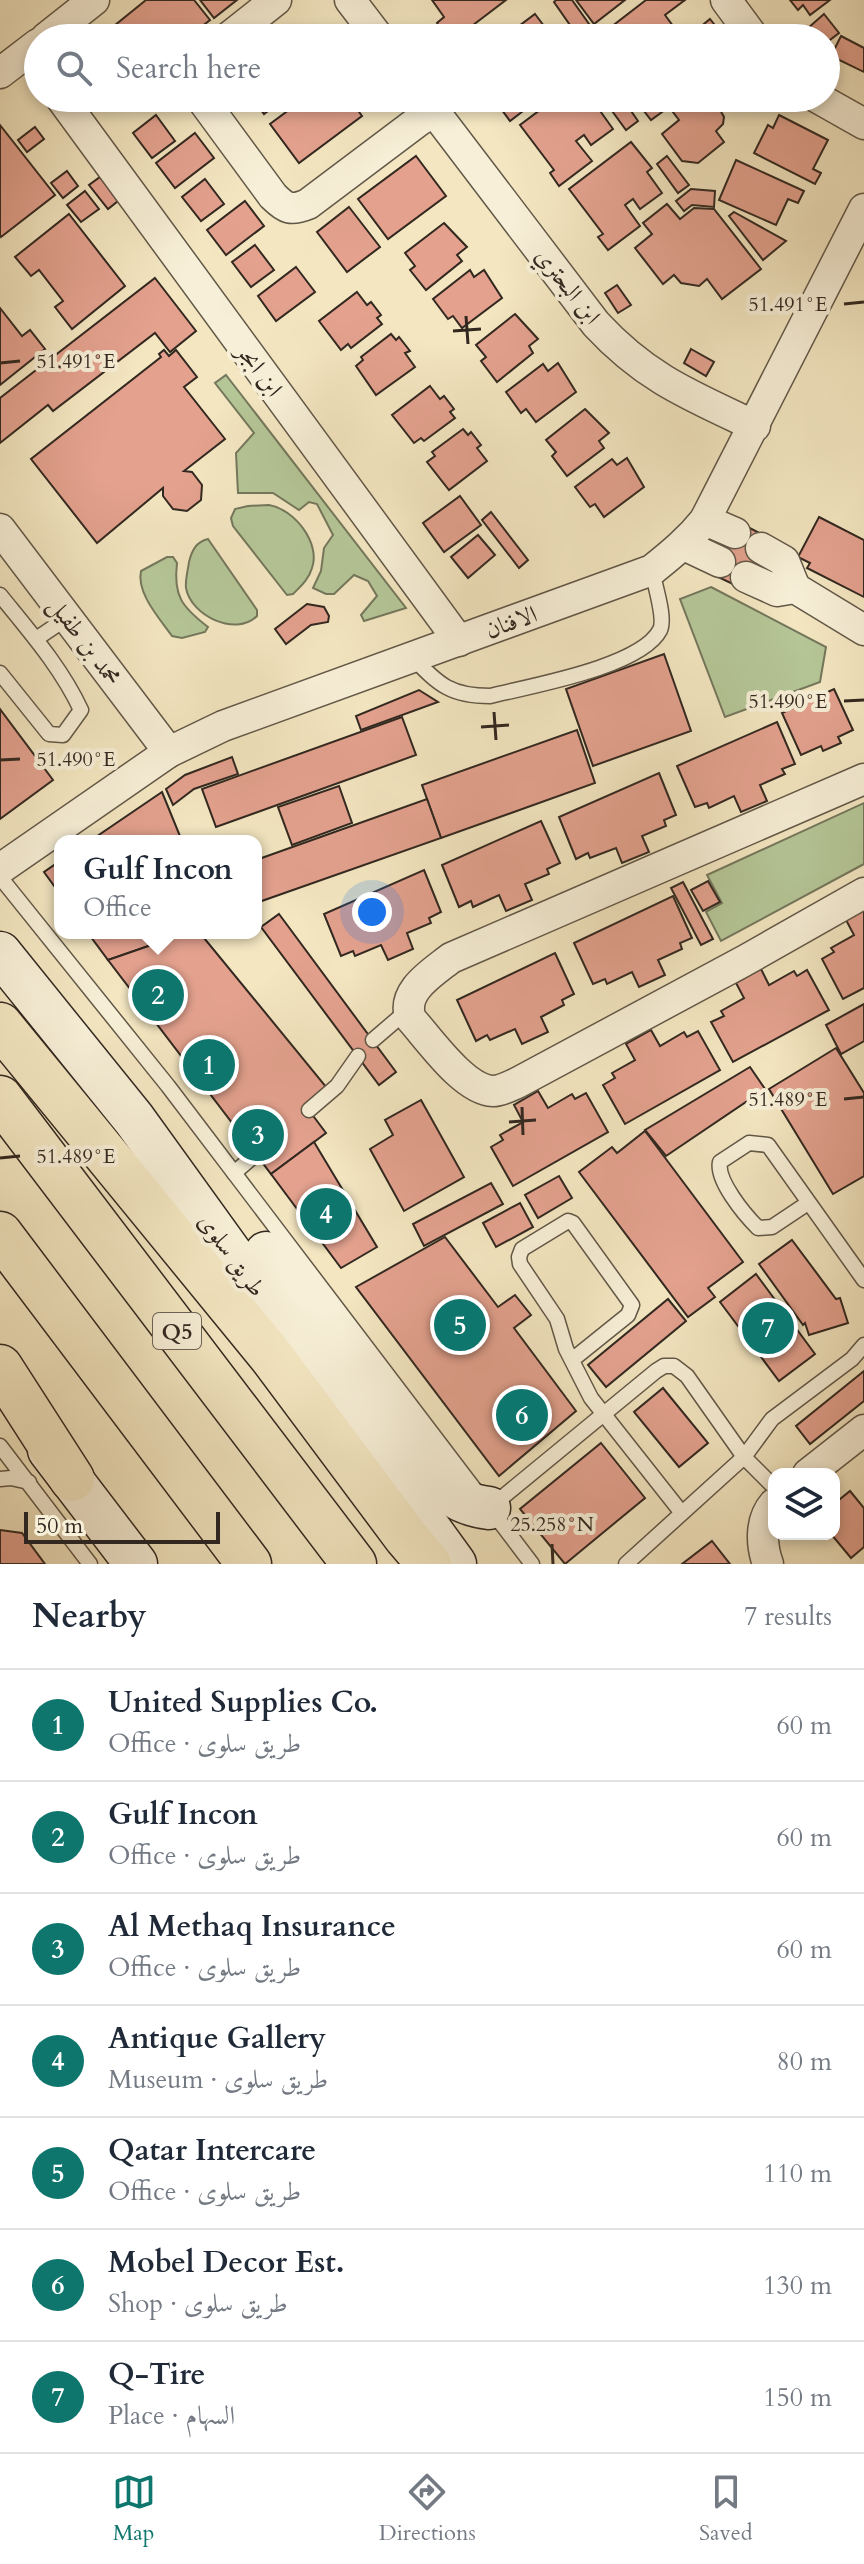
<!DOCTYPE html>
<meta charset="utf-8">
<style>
body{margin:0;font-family:Cardo,Amiri,serif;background:#f2f2f3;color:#1f2937}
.controls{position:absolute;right:24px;bottom:24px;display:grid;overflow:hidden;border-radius:16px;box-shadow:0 4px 12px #0003}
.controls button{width:72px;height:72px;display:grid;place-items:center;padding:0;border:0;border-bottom:2px solid #e0e1e3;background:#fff;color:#1f2937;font:40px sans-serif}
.scale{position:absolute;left:24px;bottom:20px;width:196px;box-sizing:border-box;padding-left:8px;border:4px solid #322820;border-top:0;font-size:22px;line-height:28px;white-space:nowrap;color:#322820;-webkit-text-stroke:6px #f7efd7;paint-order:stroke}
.you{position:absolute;left:372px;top:912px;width:28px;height:28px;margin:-20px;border:6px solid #fff;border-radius:50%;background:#1a73e8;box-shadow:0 0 0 12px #1a73e833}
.badge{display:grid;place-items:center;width:52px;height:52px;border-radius:50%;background:#0f766e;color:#fff;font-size:26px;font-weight:700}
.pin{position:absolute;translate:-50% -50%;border:4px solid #fff;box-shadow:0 2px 8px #0006}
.popup{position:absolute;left:54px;top:835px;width:208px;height:104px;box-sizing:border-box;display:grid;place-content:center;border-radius:16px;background:#fff;filter:drop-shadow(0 2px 6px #0005);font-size:26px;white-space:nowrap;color:#747a83}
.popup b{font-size:30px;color:#1f2937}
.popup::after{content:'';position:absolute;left:50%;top:100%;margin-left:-16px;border:16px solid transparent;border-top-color:#fff}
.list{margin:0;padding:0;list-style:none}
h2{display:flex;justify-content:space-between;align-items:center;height:104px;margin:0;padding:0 32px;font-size:34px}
h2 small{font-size:26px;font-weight:400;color:#747a83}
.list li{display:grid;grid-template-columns:52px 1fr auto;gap:24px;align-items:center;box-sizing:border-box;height:112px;padding:0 32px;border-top:2px solid #e0e1e3}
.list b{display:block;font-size:30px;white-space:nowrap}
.list p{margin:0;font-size:26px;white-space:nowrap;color:#747a83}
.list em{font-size:26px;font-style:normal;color:#747a83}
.icon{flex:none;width:44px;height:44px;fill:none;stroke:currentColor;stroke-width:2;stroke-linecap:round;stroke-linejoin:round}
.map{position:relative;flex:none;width:864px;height:1564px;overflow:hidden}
.search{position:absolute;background:#fff;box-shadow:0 4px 12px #0003;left:24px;right:24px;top:24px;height:88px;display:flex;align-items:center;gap:20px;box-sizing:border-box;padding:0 28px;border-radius:44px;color:#747a83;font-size:30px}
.sheet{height:888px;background:#fff}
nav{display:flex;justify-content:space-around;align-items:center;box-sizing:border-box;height:112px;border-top:2px solid #e0e1e3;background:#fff;font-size:22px;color:#747a83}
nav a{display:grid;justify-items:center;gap:4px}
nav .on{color:#0f766e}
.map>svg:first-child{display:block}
.green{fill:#b5c697;stroke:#74775c;stroke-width:2}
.building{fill:#e3a18e;stroke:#322820;stroke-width:2}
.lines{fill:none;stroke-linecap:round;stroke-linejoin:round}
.lane-casing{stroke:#625848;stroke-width:17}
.street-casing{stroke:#625848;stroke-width:33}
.secondary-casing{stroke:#322820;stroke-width:45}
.highway-casing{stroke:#322820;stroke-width:47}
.lane{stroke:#f7efd7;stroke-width:14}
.street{stroke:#f7efd7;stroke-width:30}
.secondary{stroke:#f7efd7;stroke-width:42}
.highway{stroke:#f3e6c1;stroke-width:44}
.ticks{fill:none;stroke:#322820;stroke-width:3}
.labels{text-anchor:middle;stroke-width:8;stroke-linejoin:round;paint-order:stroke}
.shield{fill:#f7efd7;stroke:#6d6457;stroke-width:2}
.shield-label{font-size:22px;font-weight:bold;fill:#322820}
.street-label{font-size:24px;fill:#322820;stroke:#f7efd7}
.ticks-label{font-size:20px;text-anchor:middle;fill:#322820;stroke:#f7efd7;stroke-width:8;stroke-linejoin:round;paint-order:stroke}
</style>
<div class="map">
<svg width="864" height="1564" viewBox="0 0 864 1564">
<rect width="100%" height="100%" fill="#f3e6c1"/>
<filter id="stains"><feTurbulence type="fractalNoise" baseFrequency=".0025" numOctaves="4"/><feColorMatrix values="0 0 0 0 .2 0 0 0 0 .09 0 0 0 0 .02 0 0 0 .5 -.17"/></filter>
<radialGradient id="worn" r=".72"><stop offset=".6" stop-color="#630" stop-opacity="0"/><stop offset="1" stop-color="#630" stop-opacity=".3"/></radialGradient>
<!-- green -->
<g class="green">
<path d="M226,375L406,608L364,621L361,615L377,596L368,581L354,575L334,594H326L313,588L321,571L324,548L333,535L317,504L309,502L299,510L273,493H238L236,453L254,433L215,383Z"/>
<path d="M269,505C294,509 321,543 312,568C309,579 301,586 293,594L287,595L233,526L231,518L235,509L248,506Z"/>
<path d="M208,539L257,610V616C236,637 191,616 186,588C185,580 188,570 189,562C192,550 196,542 208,539Z"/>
<path d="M167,557H173L177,563C173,596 182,607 208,627L205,632L182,638L172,636C160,619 136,593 141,571Z"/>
<path d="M711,587L826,647L820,682L725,717L680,599Z"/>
<path d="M864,803V864L721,941L706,912L722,903L707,875Z"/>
</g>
<!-- building -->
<g class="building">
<path d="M146,0H194L210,20L187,38H124L114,26Z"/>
<path d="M200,0H237L214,18Z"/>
<path d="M432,0H506L456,38H448L437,23L444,17Z"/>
<path d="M556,0H572L599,38H579L554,2Z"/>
<path d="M576,0H625L594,24Z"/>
<path d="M646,0H685L665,15L676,30L665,38H605L602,34Z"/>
<path d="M790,0H830L810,15L803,5L798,10Z"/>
<path d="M535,14L553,38H503Z"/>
<path d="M824,14L839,33L826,43V38H816L808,28Z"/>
<path d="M710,19L722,34L717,38H687Z"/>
<path d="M841,36L864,48V72L831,56Z"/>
<path d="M252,98H285L264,114Z"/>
<path d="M305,98H349L362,116L299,163L270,124Z"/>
<path d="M500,98H540L510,121L502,110L506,106Z"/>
<path d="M556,98H598L603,104L598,108L613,129L591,145L584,135L576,141L592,161L559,186L550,173L554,170L520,125Z"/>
<path d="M615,98H622L638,121L626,130L607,104Z"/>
<path d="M634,98H729L719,108L724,117L723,124L716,131L724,142L698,163L682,161L662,134L679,120L669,107L651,120Z"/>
<path d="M156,115L175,141L152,158L133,133Z"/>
<path d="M779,115L828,140L813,169L821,173L815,184L754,153L768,125L773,128Z"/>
<path d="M0,125L55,195L1,237L0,235Z"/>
<path d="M35,127L44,139L27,152L18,140Z"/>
<path d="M195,133L214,158L175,188L156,163Z"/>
<path d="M631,142L652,168L647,172L662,193L640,209L633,199L625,205L640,226L608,250L598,237L603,234L569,189Z"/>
<path d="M416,156L446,196L388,239L358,199Z"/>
<path d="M667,156L689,185L678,193L657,164Z"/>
<path d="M736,160L804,191L798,203L788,199L776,225L719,200Z"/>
<path d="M67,171L78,186L63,198L51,183Z"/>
<path d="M100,177L118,201L108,209L89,185Z"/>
<path d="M205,179L224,204L201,221L182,197Z"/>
<path d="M691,189L715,191L714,207L692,205L684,211L676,201Z"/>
<path d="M85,191L99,209L81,222L67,205Z"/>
<path d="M245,201L264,226L226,255L207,230Z"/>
<path d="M667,204L680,219L694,208L714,209L761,269L722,299L707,279L699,286L681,283L674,275L663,284L635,248L652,234L643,223Z"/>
<path d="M349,207L380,247L347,272L317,232Z"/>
<path d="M734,212L786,241L763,260L729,216Z"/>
<path d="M69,214L125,286L72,329L55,307L63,301L39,270L31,276L15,257Z"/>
<path d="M444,223L467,247L457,255L462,261L426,290L410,270L415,266L405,253Z"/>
<path d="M255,245L274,270L251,287L232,262Z"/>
<path d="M296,267L315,292L276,321L258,296Z"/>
<path d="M470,270L474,277L484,270L502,298L462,328L453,316L448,319L433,299Z"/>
<path d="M155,278L196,331L170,352L155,333L53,411L48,405L0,443V398Z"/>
<path d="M617,285L631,305L618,313L605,293Z"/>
<path d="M357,292L367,305L371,302L381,315L377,318L382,324L351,348L348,344L341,350L319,321Z"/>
<path d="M0,308L22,336L30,330L45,349L0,385Z"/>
<path d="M515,314L538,339L529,346L533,353L497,382L481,361L486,357L476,345Z"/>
<path d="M391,334L396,340L399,337L410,351L405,353L415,367L376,395L356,366L363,360L361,357Z"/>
<path d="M691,349L714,362L706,376L684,363Z"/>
<path d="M164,350L169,356L176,350L197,377L184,387L225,439L184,471L192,472L202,485L201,500L187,511L173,509L163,496V488L97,543L31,459L161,357L159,354Z"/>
<path d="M558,363L576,392L536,422L526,409L521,413L506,392L543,364L548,371Z"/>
<path d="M430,386L440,399L444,396L454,409L450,412L455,418L424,441L421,438L414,443L392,415Z"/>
<path d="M585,409L609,433L599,441L604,448L567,476L552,456L556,452L546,440Z"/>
<path d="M463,429L468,435L471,432L481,445L477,448L487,461L449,490L427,462L435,456L432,452Z"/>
<path d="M627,458L644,487L604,517L595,504L590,507L575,487L612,459L617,465Z"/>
<path d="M460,496L481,525L444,552L423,523Z"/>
<path d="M491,512L528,560L519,568L482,520Z"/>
<path d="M819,517L864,540V597L807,568L810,563L798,557Z"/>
<path d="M740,523L767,537L741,588L714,575Z"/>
<path d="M478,535L495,555L468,578L451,557Z"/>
<path d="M307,604L324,607L329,616L328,622L311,625L286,644L275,629Z"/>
<path d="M664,654L691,731L593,766L566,689Z"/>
<path d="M834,689L853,730L838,737L841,743L823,751L821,746L801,755L782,713Z"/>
<path d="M419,690L438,702L361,730L356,716Z"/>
<path d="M0,709L53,780L0,819Z"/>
<path d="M402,717L416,755L216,827L202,789Z"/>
<path d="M777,722L795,764L782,769L785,774L760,785L767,801L741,812L734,796L709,808L707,803L695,807L677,766Z"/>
<path d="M577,730L595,783L441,838L422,785Z"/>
<path d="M232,757L238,774L194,789L173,805L166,789L185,775Z"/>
<path d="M659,773L676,815L664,820L666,826L642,836L649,852L622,863L616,848L590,858L588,853L576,859L559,817Z"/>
<path d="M339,786L352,823L292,845L278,807Z"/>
<path d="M162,792L182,841H90Z"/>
<path d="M427,799L441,838L256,903V860Z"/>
<path d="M541,821L560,863L547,869L549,874L525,884L532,900L506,911L499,895L473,907L471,901L459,907L442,865Z"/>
<path d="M60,861V894L44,872Z"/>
<path d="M424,870L441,912L429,918L431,923L407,933L413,949L388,960L381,945L355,956L353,951L341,956L324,914Z"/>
<path d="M708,881L720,902L703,911L691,890Z"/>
<path d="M683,882L713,939L701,945L671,888Z"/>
<path d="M673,896L692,938L680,943L682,949L658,960L665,975L639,987L632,972L607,984L605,979L593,984L574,943Z"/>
<path d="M864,910V988L843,999L822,959L834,952L831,948L854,935L846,920Z"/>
<path d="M279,914L396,1072L379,1085L261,927Z"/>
<path d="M88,933H186L108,960Z"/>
<path d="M186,933H200L327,1088L305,1105L326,1133L271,1174L108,960Z"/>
<path d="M555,953L574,994L562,1000L564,1005L541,1017L548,1032L522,1044L515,1029L490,1040L487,1035L476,1041L457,1000Z"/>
<path d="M761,969L769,985L794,971L797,976L807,970L829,1010L733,1062L711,1022L724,1016L721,1011L744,998L736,983Z"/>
<path d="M864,1004V1041L841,1054L826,1025Z"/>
<path d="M651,1030L660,1046L684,1032L687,1037L698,1031L720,1070L625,1124L603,1085L615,1078L612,1073L635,1060L626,1044Z"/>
<path d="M836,1048L864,1093V1176L833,1194L769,1089Z"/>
<path d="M750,1067L765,1089L666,1156L645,1130Z"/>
<path d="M538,1091L548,1108L572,1094L575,1099L586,1093L608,1132L513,1186L491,1147L503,1140L500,1135L523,1122L514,1105Z"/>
<path d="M421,1100L464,1177L404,1211L370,1149L393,1135L385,1120Z"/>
<path d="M645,1131L743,1262L708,1288L715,1297L688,1317L579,1172L612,1147L617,1153Z"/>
<path d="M314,1142L377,1247L341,1268L271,1174Z"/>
<path d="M559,1176L572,1198L538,1218L525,1195Z"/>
<path d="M491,1183L503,1204L424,1246L413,1224Z"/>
<path d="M520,1203L533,1227L496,1247L483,1223Z"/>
<path d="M445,1237L498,1307L515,1295L531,1315L514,1328L576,1411L499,1476L356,1287Z"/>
<path d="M792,1240L836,1299L840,1298L848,1323L809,1335L805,1323L803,1325L759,1264Z"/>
<path d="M756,1274L815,1354L779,1381L720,1302Z"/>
<path d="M668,1299L686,1321L606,1387L588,1365Z"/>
<path d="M864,1371V1401L810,1444L796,1426Z"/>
<path d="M663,1388L708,1443L679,1467L634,1412Z"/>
<path d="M601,1443L645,1498L565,1564L520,1509Z"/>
<path d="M850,1491L864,1508V1547L851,1558L831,1534H834V1504Z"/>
<path d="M0,1530L22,1533L45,1564H0Z"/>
<path d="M712,1541L730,1564H682Z"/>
</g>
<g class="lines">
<!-- lane casing -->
<g class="lane-casing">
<g id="lane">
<path d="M0,595C29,631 61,667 81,710L63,735L49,734L0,673"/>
<path d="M36,639L67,618"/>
<path d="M413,658C439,685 451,696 490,696C530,686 641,667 660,630C666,618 654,583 652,570"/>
<path d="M0,877L168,1086L478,1494"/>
<path d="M373,1040L408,1010"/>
<path d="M309,1110L337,1086L358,1056"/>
<path d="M234,1173L256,1154"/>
<path d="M808,1203L772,1227L758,1228C744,1214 716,1180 720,1162L749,1143L768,1145L864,1280"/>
<path d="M572,1360L628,1315L632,1305L573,1223L568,1221L522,1249L519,1257L520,1264L557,1319L566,1349L591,1398L681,1512"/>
<path d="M0,1446L90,1564"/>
<path d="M0,1479L11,1478L29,1482"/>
<path d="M493,1505L656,1371L664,1366H674L687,1376L744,1457L774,1487"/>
<path d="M491,1510L532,1564"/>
<path d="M626,1564L744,1457L772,1419L852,1359L864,1345"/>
</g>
</g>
<!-- street casing -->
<g class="street-casing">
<g id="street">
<path d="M350,0L379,38"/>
<path d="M726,0L754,38"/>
<path d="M46,38L94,0"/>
<path d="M228,38L276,0"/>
<path d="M0,73L38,44"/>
<path d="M61,98L459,641"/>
<path d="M201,98L273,196C286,209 291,211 308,204L417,122L434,111"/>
<path d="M424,98L596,324C646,378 689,395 755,426"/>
<path d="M818,98L864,124"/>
<path d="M705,520L735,533"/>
<path d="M0,529L169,752"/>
<path d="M684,545L720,562"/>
<path d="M761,548L784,561L795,588"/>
<path d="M746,577L777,591L795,588L864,630"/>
<path d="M864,779L451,958C432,973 400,992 411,1019C429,1039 464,1090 493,1091C501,1091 510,1086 517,1083L744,961L864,893"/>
<path d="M0,869L169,752L223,726L652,570C672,554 689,540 705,520L864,209"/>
<path d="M808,1474L864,1430"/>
<path d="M768,1564C761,1545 760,1520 774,1504"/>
</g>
</g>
<!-- secondary casing -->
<g class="secondary-casing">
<g id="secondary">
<path d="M0,953L134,1119L455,1564"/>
<path d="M266,1253L438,1483C454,1499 467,1505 489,1508"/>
<path d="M49,1450L136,1564"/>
</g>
</g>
<!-- highway casing -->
<g class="highway-casing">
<g id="highway">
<path d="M0,1025L271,1356L406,1537L429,1564"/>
<path d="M0,1098L354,1564"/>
<path d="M0,1234L249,1564"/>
<path d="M0,1367L72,1479"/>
</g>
</g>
<!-- lane -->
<use href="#lane" class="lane"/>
<!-- street -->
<use href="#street" class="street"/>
<!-- secondary -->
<use href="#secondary" class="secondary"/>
<!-- highway -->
<use href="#highway" class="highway"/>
</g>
<!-- ticks -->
<path class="ticks" d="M844,304L864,302M466,316L468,344M453,331L481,329M0,363L20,361M844,701L864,700M494,712L496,740M481,727L509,725M0,760L20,759M844,1099L864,1097M522,1107L523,1135M509,1122L536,1120M0,1158L20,1156M552,1544L553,1564"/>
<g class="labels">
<!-- shield labels -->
<rect class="shield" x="153" y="1313" width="48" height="36" rx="6"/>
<g class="shield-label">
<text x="177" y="1339">Q5</text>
</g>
<!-- street labels -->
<g class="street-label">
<text transform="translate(568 286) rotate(52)" y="8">ابن البحتري</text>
<text transform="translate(260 370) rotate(54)" y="8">ابن ابجر</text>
<text transform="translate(511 622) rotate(-20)" y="8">الافنان</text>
<text transform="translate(85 641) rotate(53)" y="8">محمد بن طفيل</text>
<text transform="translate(232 1255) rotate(54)" y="8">طريق سلوى</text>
</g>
</g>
<g class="ticks-label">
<text x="788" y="311">51.491°E</text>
<text x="76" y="368">51.491°E</text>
<text x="788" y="708">51.490°E</text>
<text x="76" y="766">51.490°E</text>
<text x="788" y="1106">51.489°E</text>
<text x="76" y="1163">51.489°E</text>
<text x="552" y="1531">25.258°N</text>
</g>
<rect width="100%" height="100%" filter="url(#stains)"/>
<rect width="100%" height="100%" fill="url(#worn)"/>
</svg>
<div class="controls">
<button><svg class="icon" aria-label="layers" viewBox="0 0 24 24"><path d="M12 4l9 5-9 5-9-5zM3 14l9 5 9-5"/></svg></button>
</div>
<div class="scale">50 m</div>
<div class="you"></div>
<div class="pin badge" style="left:209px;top:1065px">1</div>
<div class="pin badge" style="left:158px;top:995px">2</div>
<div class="popup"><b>Gulf Incon</b>Office</div>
<div class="pin badge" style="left:258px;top:1135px">3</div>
<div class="pin badge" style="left:326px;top:1214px">4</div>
<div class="pin badge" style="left:460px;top:1325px">5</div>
<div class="pin badge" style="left:522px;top:1415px">6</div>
<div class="pin badge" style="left:768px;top:1328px">7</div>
<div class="search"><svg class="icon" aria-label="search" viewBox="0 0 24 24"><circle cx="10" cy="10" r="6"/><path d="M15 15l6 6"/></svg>Search here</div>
</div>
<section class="sheet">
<h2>Nearby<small>7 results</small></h2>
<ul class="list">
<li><span class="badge">1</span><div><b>United Supplies Co.</b><p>Office · طريق سلوى</p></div><em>60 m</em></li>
<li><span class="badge">2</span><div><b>Gulf Incon</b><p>Office · طريق سلوى</p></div><em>60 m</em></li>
<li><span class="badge">3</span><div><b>Al Methaq Insurance</b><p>Office · طريق سلوى</p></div><em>60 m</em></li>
<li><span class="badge">4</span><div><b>Antique Gallery</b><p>Museum · طريق سلوى</p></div><em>80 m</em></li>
<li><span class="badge">5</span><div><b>Qatar Intercare</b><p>Office · طريق سلوى</p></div><em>110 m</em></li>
<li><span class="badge">6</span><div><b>Mobel Decor Est.</b><p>Shop · طريق سلوى</p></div><em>130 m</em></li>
<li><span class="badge">7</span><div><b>Q-Tire</b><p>Place · السهام</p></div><em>150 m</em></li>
</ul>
</section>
<nav>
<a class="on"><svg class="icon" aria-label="map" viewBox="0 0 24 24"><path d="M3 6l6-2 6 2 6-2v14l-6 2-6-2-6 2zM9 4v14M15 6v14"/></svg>Map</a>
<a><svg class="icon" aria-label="directions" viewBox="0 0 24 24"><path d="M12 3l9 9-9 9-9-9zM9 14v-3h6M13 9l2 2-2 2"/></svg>Directions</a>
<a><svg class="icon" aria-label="saved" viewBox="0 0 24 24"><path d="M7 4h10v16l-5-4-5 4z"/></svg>Saved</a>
</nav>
